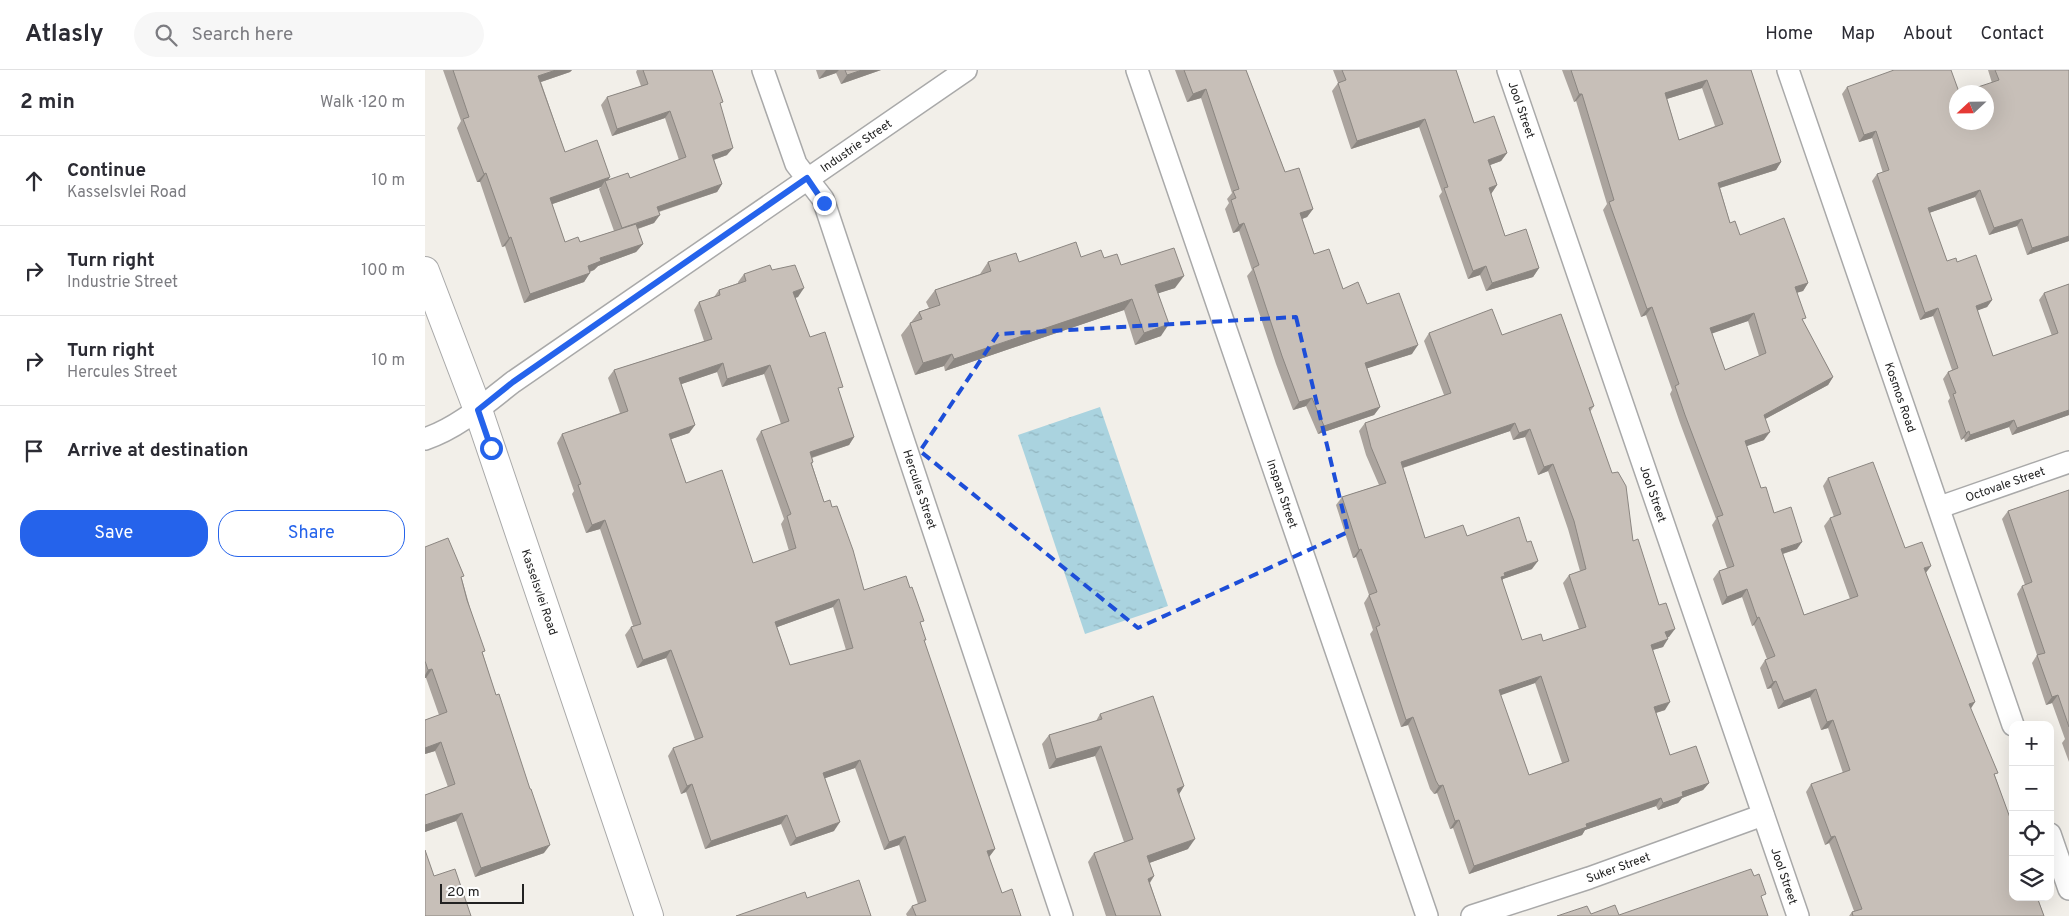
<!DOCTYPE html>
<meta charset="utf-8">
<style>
body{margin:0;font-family:Overpass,sans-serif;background:#f7f7f7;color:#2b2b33}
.controls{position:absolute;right:15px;bottom:15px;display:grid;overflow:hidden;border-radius:10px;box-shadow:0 5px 20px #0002}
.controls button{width:45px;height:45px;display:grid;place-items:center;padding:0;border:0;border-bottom:1px solid #e1e1e2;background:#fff;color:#2b2b33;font:25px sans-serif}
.compass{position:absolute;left:1524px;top:15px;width:45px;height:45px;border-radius:50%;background:#fff;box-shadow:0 5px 20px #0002;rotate:248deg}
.scale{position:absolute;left:15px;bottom:12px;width:84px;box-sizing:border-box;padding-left:5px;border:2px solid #222;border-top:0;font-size:14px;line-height:18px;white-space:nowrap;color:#222;-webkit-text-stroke:4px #fff;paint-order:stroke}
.stop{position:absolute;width:15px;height:15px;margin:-11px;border:4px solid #2563eb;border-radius:50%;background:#fff}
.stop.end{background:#2563eb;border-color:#fff;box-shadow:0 1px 5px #0008}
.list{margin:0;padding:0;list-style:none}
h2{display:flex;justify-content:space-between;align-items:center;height:65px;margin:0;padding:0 20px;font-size:21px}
h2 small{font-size:16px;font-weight:400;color:#7c7c81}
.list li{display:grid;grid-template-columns:32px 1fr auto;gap:15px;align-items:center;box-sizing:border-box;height:90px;padding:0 20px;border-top:1px solid #e1e1e2}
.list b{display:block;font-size:19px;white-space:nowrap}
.list p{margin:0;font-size:16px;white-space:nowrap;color:#7c7c81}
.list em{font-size:16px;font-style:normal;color:#7c7c81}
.actions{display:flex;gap:10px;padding:15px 20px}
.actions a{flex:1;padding:11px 0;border:1px solid #2563eb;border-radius:20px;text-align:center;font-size:18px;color:#2563eb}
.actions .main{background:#2563eb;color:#fff}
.icon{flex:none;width:28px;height:28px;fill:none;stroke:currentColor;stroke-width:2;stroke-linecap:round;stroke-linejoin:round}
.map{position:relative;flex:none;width:1644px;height:846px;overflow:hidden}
header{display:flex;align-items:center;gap:30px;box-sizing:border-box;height:70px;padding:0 25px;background:#fff;border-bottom:1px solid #e1e1e2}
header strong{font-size:24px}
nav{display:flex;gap:28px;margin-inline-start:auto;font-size:18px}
.search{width:350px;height:45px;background:#f7f7f7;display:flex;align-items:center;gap:12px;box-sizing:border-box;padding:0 18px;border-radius:28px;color:#7c7c81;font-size:19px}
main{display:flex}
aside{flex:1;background:#fff}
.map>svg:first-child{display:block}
.water{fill:url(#water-ripples)}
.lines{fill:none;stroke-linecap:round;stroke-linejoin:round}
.minor-casing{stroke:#a9a9a9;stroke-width:24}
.tertiary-casing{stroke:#a9a9a9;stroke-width:30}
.minor{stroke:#fff;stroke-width:21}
.tertiary{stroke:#fff;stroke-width:28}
.wall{fill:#aba49e;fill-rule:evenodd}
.shaded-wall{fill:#8b8681}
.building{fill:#c7bfb8;stroke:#8b8681;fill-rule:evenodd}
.route{stroke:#2563eb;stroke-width:6}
.marked{fill:none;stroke:#1d4ed8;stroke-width:4;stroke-dasharray:10 6;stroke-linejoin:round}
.labels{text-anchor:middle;stroke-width:4;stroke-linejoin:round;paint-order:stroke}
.street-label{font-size:12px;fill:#222;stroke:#fff}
</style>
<header>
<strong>Atlasly</strong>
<div class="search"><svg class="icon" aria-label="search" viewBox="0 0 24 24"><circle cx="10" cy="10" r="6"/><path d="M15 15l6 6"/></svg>Search here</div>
<nav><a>Home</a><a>Map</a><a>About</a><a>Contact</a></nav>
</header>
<main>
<aside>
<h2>2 min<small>Walk · 120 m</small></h2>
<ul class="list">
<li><svg class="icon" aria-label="ahead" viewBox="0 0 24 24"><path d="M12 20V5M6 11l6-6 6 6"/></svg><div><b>Continue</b><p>Kasselsvlei Road</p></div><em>10 m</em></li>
<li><svg class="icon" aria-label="right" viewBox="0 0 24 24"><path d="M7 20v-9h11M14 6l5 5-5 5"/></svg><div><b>Turn right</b><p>Industrie Street</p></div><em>100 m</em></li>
<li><svg class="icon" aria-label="right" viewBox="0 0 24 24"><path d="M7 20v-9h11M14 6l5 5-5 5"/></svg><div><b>Turn right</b><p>Hercules Street</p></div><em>10 m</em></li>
<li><svg class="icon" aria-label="arrive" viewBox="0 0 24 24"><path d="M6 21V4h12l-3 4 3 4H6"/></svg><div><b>Arrive at destination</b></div></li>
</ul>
<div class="actions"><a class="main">Save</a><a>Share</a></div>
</aside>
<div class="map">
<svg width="1644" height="846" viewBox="0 0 1644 846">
<defs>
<pattern id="water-ripples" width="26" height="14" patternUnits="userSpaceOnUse" patternTransform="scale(1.25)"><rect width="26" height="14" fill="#aad3df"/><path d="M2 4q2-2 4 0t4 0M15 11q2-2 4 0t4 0" fill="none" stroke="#92b5bf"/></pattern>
</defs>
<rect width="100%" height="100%" fill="#f2efe9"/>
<!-- water -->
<path class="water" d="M675,337L743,536L660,564L593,365Z"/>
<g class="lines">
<!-- minor casing -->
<g class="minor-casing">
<g id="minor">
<path id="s1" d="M338,0L371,94L398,129L637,846"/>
<path id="s2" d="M712,0L1002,846"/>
<path id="s3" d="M1083,0L1373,846"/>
<path id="s4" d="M1363,0L1588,655"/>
<path id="s5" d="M0,369C33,358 61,333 88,312L541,0"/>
<path id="s6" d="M1515,437L1644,392"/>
<path d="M1625,764L1644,819"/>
<path id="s7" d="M1047,846L1164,808L1338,745"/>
</g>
</g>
<!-- tertiary casing -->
<g class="tertiary-casing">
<g id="tertiary">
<path id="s8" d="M0,201L53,340L224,846"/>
</g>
</g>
<!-- minor -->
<use href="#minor" class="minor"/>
<!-- tertiary -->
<use href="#tertiary" class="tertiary"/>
</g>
<!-- wall -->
<g class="wall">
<path d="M18,0H147L145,2L116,12L140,82L183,110L205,108L254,90L240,48L187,66L176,35L182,27L216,16L211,2L212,0H287L295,35L302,85L289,90L297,114L292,122L234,142L229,153L213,159L218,174L211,182L173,196L169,200L165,202L159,212L99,233L80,176L77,177L55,112H52L32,58L36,51ZM176,117L174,119L189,161L155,172H140L127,134Z"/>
<path d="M391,0H456L416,14L411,3L394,9Z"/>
<path d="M750,0H821L860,102L888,139L882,147L877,149L889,184L918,219L942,234L987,284L942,298L955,337L949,345L893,364L881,336L868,340L851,294L822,206L827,200L814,161L808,163L800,139L804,133L802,129L807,123L776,28L762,32Z"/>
<path d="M908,0H1031L1049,53L1082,83L1076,91L1065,95L1072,115L1066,124L1080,166L1114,198L1108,207L1061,221L1055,205L1043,209L1014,126L1017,122L994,57L926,79L907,21L913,13Z"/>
<path d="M1137,0H1326L1356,92L1351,100L1295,118L1305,153L1315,165L1383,213L1378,221L1372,222L1378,251L1408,307L1403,315L1340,349L1339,370L1321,376L1336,418L1349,443L1372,479L1358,484L1379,545L1425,529L1399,456L1405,448L1409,447L1398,416L1403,408L1480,478L1501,503L1546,639L1570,706L1619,846H1424L1427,842L1429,841L1404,773L1400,775L1381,722L1386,714L1418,703L1403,658L1396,660L1385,627L1353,639L1346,618L1342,619L1335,598L1340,590L1342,589L1329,555L1327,556L1317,527L1297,535L1288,509L1294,501L1302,498L1287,455L1291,449L1255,353L1245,324L1247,320L1221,245L1216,247L1178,140L1182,134L1151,31L1149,32ZM1277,18L1290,56L1254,70L1242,29ZM1323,251L1334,286L1300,300L1287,263Z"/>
<path d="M1563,0H1644V171L1602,185L1592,156L1564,165L1550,127L1504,143L1522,191L1532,192L1567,230L1562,237L1552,240L1568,286L1627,266L1614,230L1619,223L1644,214V345L1587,365L1584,357L1540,372L1539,368L1536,370L1523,331L1525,328L1518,309L1523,302L1527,300L1508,246L1495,250L1447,111L1452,104L1458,103L1447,68L1434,72L1417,24L1422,17L1532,52L1567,13Z"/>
<path d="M656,187L679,188L750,218L733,223L736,266L710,275L699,240L520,301L519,296L490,305L476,265L494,242L504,238L501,232L510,220L555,204L563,192H594Z"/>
<path d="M347,200L373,227L370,228L385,267L414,322L429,367L424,375L387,388L388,392L387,394L399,432L439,520L496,555L499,572L570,779L564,787L577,823L596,846H482L481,844L487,836L493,834L474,775L459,780L430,698L400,708L409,761L365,776L356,754L280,779L261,722L256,724L243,686L248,678L270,670L241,588L212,598L200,565L206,557L208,556L175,459L161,463L147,424L149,421L132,373L137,364L195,343L183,308L189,300L279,271L269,240L274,232L289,227L294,220L313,213V212L319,204ZM292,302L297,317L339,304L356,354L336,361L331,369L359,449L356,454L364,481L328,493L261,413L246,369L264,363L270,355L256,314ZM408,537L421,580L365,595L352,557Z"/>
<path d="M1004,263L1077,265L1169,336L1165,342L1208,471L1234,535L1244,567H1242L1238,577L1228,580L1240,640L1231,643L1245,685L1284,713L1278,720L1257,728L1253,733L1233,740L1231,736L1160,760L1157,765L1044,804L1028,758L1025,759L1012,723L1009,724L1005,719L983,655L976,657L945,564L948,560L939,533L944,525L931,487L928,488L911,435L917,427L954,415L941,385L934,361L940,353L1019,325L999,271ZM1085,361L1088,370L1100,367L1113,405L1123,401L1143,459L1155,501L1144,505L1138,513L1154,559L1118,571L1097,570L1077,511L1078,509L1107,499L1042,466L1000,468L978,398ZM1110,613L1137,693L1104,705L1075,625Z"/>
<path d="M1644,420V692L1637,673L1640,669L1627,633L1621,635L1607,593L1612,585L1592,524L1597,516L1600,515L1577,449L1583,441Z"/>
<path d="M0,477L37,509L58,584L119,783L50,807L31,751L0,762V725L23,717L10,681L0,684V650L14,645L1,608H0Z"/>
<path d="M675,644L759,716L754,724L763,779L724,793L729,806L725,813L736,846H681L663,792L669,783L699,772L670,686L624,699L617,674L624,665L671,651Z"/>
</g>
<!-- shaded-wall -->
<g class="shaded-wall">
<path d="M131,0H147L145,2L107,15L113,6Z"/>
<path d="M401,0H414L411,3L394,9Z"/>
<path d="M437,0H456L416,14L422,5Z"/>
<path d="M1282,10L1277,18L1235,31L1240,23Z"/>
<path d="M781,19L776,28L762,32L768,24Z"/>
<path d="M1154,24H1157L1151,31L1149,32Z"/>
<path d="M245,41L240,48L187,66L192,59Z"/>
<path d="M1000,49L994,57L926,79L932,71Z"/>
<path d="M1451,61L1447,68L1434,72L1439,65Z"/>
<path d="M308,78L302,85L282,92L287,85Z"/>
<path d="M1082,83L1076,91L1057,98L1063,90Z"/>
<path d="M1356,92L1351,100L1288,120L1293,113Z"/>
<path d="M61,103L55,112H52L59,104Z"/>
<path d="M185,107L181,114L180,111L176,117L119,137L125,128Z"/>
<path d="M297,114L292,122L226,144L232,137Z"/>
<path d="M1072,115L1066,124L1064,118Z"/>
<path d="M1555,120L1550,127L1498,145L1503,138Z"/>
<path d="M888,139L882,147L869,152L875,143Z"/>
<path d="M235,145L229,153L191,166L197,159Z"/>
<path d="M1597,149L1592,156L1564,165L1569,158Z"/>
<path d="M819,153L814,161L808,163L814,155Z"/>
<path d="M1644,166V171L1602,185L1607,178Z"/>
<path d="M86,167L80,176L77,177L84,168Z"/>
<path d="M218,174L211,182L173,196L169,200L157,204L163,196L175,188Z"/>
<path d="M1061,196L1055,205L1043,209L1048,201Z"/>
<path d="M1114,198L1108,207L1061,221L1067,213Z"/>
<path d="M165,203L159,212L99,233L105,224Z"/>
<path d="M759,206L750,218L722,227L730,215Z"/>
<path d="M1383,213L1378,221L1365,225L1370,217Z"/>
<path d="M379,218L373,227L362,230L368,222Z"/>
<path d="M707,229L699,240L520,301L529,289Z"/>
<path d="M1567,230L1562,237L1546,243L1551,236Z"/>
<path d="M1227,237L1221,245L1216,247L1222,239Z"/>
<path d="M1513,238L1508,246L1495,250L1500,243Z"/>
<path d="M1329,243L1323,251L1280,266L1285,258Z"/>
<path d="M744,254L736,266L710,275L719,263Z"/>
<path d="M993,275L987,284L934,301L940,293Z"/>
<path d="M527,284L519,296L490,305L498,293Z"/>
<path d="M298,293L292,302L248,317L254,308Z"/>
<path d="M345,295L339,304L297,317L302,309Z"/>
<path d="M1408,307L1403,315L1333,353L1339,345Z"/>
<path d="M887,328L881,336L868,340L874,332Z"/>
<path d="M955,337L949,345L893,364L899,356Z"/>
<path d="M1644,340V345L1587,365L1592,358Z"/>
<path d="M1589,350L1584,357L1540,372L1545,365Z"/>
<path d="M1090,353L1085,361L971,400L976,392Z"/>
<path d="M270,355L264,363L238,372L244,364Z"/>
<path d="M1105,359L1100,367L1088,370L1094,363Z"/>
<path d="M1544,361L1539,368L1536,370L1541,363Z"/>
<path d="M1345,362L1339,370L1314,379L1320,371Z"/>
<path d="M429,367L424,375L379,390L385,382Z"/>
<path d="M1128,394L1123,401L1113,405L1119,397Z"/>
<path d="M180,450L175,459L161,463L167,455Z"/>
<path d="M1377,472L1372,479L1351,486L1356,479Z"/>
<path d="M936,479L931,487L928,488L934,480Z"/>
<path d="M1113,491L1107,499L1078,509L1075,514L1070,515L1079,503Z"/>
<path d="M1506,496L1500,504L1499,498Z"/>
<path d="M1322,519L1317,527L1297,535L1302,527Z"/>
<path d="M414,529L408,537L344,560L350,552Z"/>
<path d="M1334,547L1329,555L1327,556L1332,548Z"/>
<path d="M1250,559L1244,567L1235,570L1240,562Z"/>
<path d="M1243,569L1238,577L1220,582L1226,575Z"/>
<path d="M246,580L241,588L212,598L218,590Z"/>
<path d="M7,599L1,608H0V605L3,600Z"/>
<path d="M1116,606L1110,613L1068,628L1074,620Z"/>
<path d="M1351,611L1346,618L1342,619L1348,612Z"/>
<path d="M1391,619L1385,627L1353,639L1359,631Z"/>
<path d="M1633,625L1627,633L1621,635L1627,627Z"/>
<path d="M1245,632L1240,640L1224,645L1229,637Z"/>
<path d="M1550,632L1545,640L1544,634Z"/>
<path d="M988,647L983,655L976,657L981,650Z"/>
<path d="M1408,650L1403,658L1396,660L1402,652Z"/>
<path d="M16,672L10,681L0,684V678Z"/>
<path d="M676,676L670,686L624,699L631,689Z"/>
<path d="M435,690L430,698L392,711L398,703Z"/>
<path d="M1284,713L1278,720L1257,728L1253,733L1233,740L1238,733L1257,722Z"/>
<path d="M267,714L261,722L256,724L262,716Z"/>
<path d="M1018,715L1012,723L1009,724L1014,716Z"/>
<path d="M759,716L753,726L752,719Z"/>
<path d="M1236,728L1231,736L1160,760L1157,765L1044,804L1049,796L1161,754Z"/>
<path d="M37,743L31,751L0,762V755Z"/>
<path d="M362,745L356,754L280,779L286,771Z"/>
<path d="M1034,750L1028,758L1025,759L1030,751Z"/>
<path d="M415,752L409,761L365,776L371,768Z"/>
<path d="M480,766L474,775L459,780L464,772Z"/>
<path d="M1410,766L1404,773L1400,775L1406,767Z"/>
<path d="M770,769L763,779L716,796L722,786Z"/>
<path d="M125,775L119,783L50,807L56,798Z"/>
<path d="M570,779L564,787L562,781Z"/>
<path d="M729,806L722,816L723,809Z"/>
</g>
<!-- building -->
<g class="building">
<path d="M28,0H131L113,6L140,82L172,70L185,107L125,128L140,172L153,167L155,172L211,154L218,174L175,188L176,191L163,196L165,203L105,224L86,167L84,168L61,103L59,104L38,49L44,47Z"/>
<path d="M218,0H287L298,32L295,33L308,78L287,85L297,114L232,137L235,145L197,158L180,111L203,103L205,108L261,87L245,41L192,59L182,27L223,14Z"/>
<path d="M420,0H437L422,5Z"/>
<path d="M759,0H821L860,102L874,98L888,139L875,143L889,184L904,179L918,219L933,212L942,234L974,223L993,275L940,293L955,337L899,356L887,328L874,332L857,286L828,198L834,195L819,153L814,155L806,130L811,128L808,121L814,119L781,19L768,24Z"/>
<path d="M917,0H1031L1049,53L1069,46L1082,83L1063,90L1072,115L1064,118L1080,166L1101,159L1114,198L1067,213L1061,196L1048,201L1019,118L1023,117L1000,49L932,71L913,13L921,10Z"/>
<path d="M1146,0H1326L1356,92L1293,113L1305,153L1310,151L1315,165L1359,148L1383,213L1370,217L1381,248L1377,249L1408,307L1339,345L1345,362L1320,371L1336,418L1341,417L1349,443L1366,437L1377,472L1356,479L1379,545L1433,526L1405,448L1416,444L1403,408L1448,392L1480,478L1497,472L1506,496L1499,498L1550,632L1544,634L1573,703L1569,704L1588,756V827H1612L1619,846H1428L1427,842L1437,839L1410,766L1406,767L1386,714L1425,700L1408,650L1402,652L1391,619L1359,631L1351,611L1348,612L1340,590L1350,586L1334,547L1332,548L1322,519L1302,527L1294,501L1309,496L1292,447L1298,445L1260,345L1250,316L1254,314L1227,237L1222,239L1184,132L1189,130L1157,24H1154ZM1282,10L1298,54L1254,70L1240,23ZM1329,243L1341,283L1300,300L1285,258Z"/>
<path d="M1469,0H1526L1534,22H1532V52H1562V22H1538L1574,10L1570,0H1644V166L1607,178L1597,149L1569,158L1555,120L1503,138L1522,191L1531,188L1532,192L1551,185L1567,230L1551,236L1568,286L1633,263L1619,223L1644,214V340L1592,358L1589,350L1545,365L1544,361L1541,363L1528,324L1531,323L1523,302L1533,298L1513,238L1500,243L1452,104L1464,100L1451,61L1439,65L1422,17Z"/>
<path d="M651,172L656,187L676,180L679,188L692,184L696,195L749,178L759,206L730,215L744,254L719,263L707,229L529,289L527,284L498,293L485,253L497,249L494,242L515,235L510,220L566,201L563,192L591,183L594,192Z"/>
<path d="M345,195L347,200L370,195L379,218L368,222L385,267L400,262L418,317L413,318L429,367L385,382L388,392L386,393L399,432L405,430L407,437L412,436L428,480L439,520L481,506L485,518L487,517L499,551L495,552L501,570H499L570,779L562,781L577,823L587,819L596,846H491L487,836L501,831L480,766L464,772L435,690L398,703L415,752L371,768L362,745L286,771L267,714L262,716L248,678L278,667L246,580L218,590L206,557L216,554L180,450L167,455L153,415L156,414L137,364L203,341L189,300L287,269L274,232L295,225L294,220L321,211L319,204ZM298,293L302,309L345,295L364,351L336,361L366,444L362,446L371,478L328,493L297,400L261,413L244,364L270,355L254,308ZM414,529L428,578L365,595L350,552Z"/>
<path d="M1067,239L1077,265L1136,244L1169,336L1164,338L1187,403L1193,402L1201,416L1208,471L1213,469L1234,535L1241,533L1250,559L1240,562L1243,569L1226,575L1245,632L1229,637L1245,685L1271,676L1284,713L1257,722L1258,726L1238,733L1236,728L1161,754L1162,757L1049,796L1034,750L1030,751L1018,715L1014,716L1011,711L988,647L981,650L951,557L955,555L944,525L952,522L936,479L934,480L917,427L961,413L946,377L940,353L1026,323L1004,263ZM1090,353L1094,363L1105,359L1119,397L1128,394L1149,451L1161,499L1144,505L1161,557L1118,571L1116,564L1097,570L1076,507L1080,506L1079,503L1113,491L1106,471L1102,472L1094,447L1042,466L1038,455L1000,468L976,392ZM1116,606L1144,691L1104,705L1074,620Z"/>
<path d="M1644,420V657L1633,625L1627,627L1612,585L1620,583L1597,516L1607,512L1583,441Z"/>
<path d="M23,468L39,506L36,507L42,530L60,581L57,582L71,625L74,624L105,719H106L125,775L56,798L37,743L0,755V725L30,714L16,672L0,678V650L22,642L7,599L3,600L0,591V477Z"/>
<path d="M728,626L759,716L752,719L770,769L722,786L729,806L723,809L736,846H691L669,783L708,769L676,676L631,689L624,665L677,649L675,644Z"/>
<path d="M0,780L9,806L30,799L46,846H0Z"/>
<path d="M1326,799L1329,806L1334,804L1341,824L1336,826L1343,846H1132L1162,836L1166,844L1190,835L1194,845Z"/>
<path d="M434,810L446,846H311L380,822L382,828Z"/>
</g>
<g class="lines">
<!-- route -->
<path class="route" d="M66,378L53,340L88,312L382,108L399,133"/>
</g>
<!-- marked area -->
<path class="marked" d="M871,247L923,462L713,558L495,381L573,264Z"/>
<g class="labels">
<!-- street labels -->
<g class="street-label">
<text dy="4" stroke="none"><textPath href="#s3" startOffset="42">Jool Street</textPath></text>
<text dy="4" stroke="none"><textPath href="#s5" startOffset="522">Industrie Street</textPath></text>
<text dy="4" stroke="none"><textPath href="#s4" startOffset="346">Kosmos Road</textPath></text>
<text dy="4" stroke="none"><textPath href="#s6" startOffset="69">Octovale Street</textPath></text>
<text dy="4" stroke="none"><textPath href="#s1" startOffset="450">Hercules Street</textPath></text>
<text dy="4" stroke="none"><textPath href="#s2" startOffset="448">Inspan Street</textPath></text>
<text dy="4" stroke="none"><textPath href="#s3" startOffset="448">Jool Street</textPath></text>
<text dy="4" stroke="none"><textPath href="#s8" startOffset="341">Kasselsvlei Road</textPath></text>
<text dy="4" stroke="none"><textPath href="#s7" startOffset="154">Suker Street</textPath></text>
<text dy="4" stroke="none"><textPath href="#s3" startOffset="852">Jool Street</textPath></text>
</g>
</g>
</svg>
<div class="controls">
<button>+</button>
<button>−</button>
<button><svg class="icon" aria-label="locate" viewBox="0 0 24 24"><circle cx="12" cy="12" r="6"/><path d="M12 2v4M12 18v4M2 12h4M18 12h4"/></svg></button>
<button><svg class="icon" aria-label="layers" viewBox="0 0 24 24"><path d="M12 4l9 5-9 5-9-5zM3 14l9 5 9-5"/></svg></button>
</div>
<svg class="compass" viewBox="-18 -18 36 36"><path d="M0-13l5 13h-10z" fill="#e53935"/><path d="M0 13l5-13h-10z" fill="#7c7c81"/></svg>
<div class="scale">20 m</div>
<div class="stop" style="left:66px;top:378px"></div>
<div class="stop end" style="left:399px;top:133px"></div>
</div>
</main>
